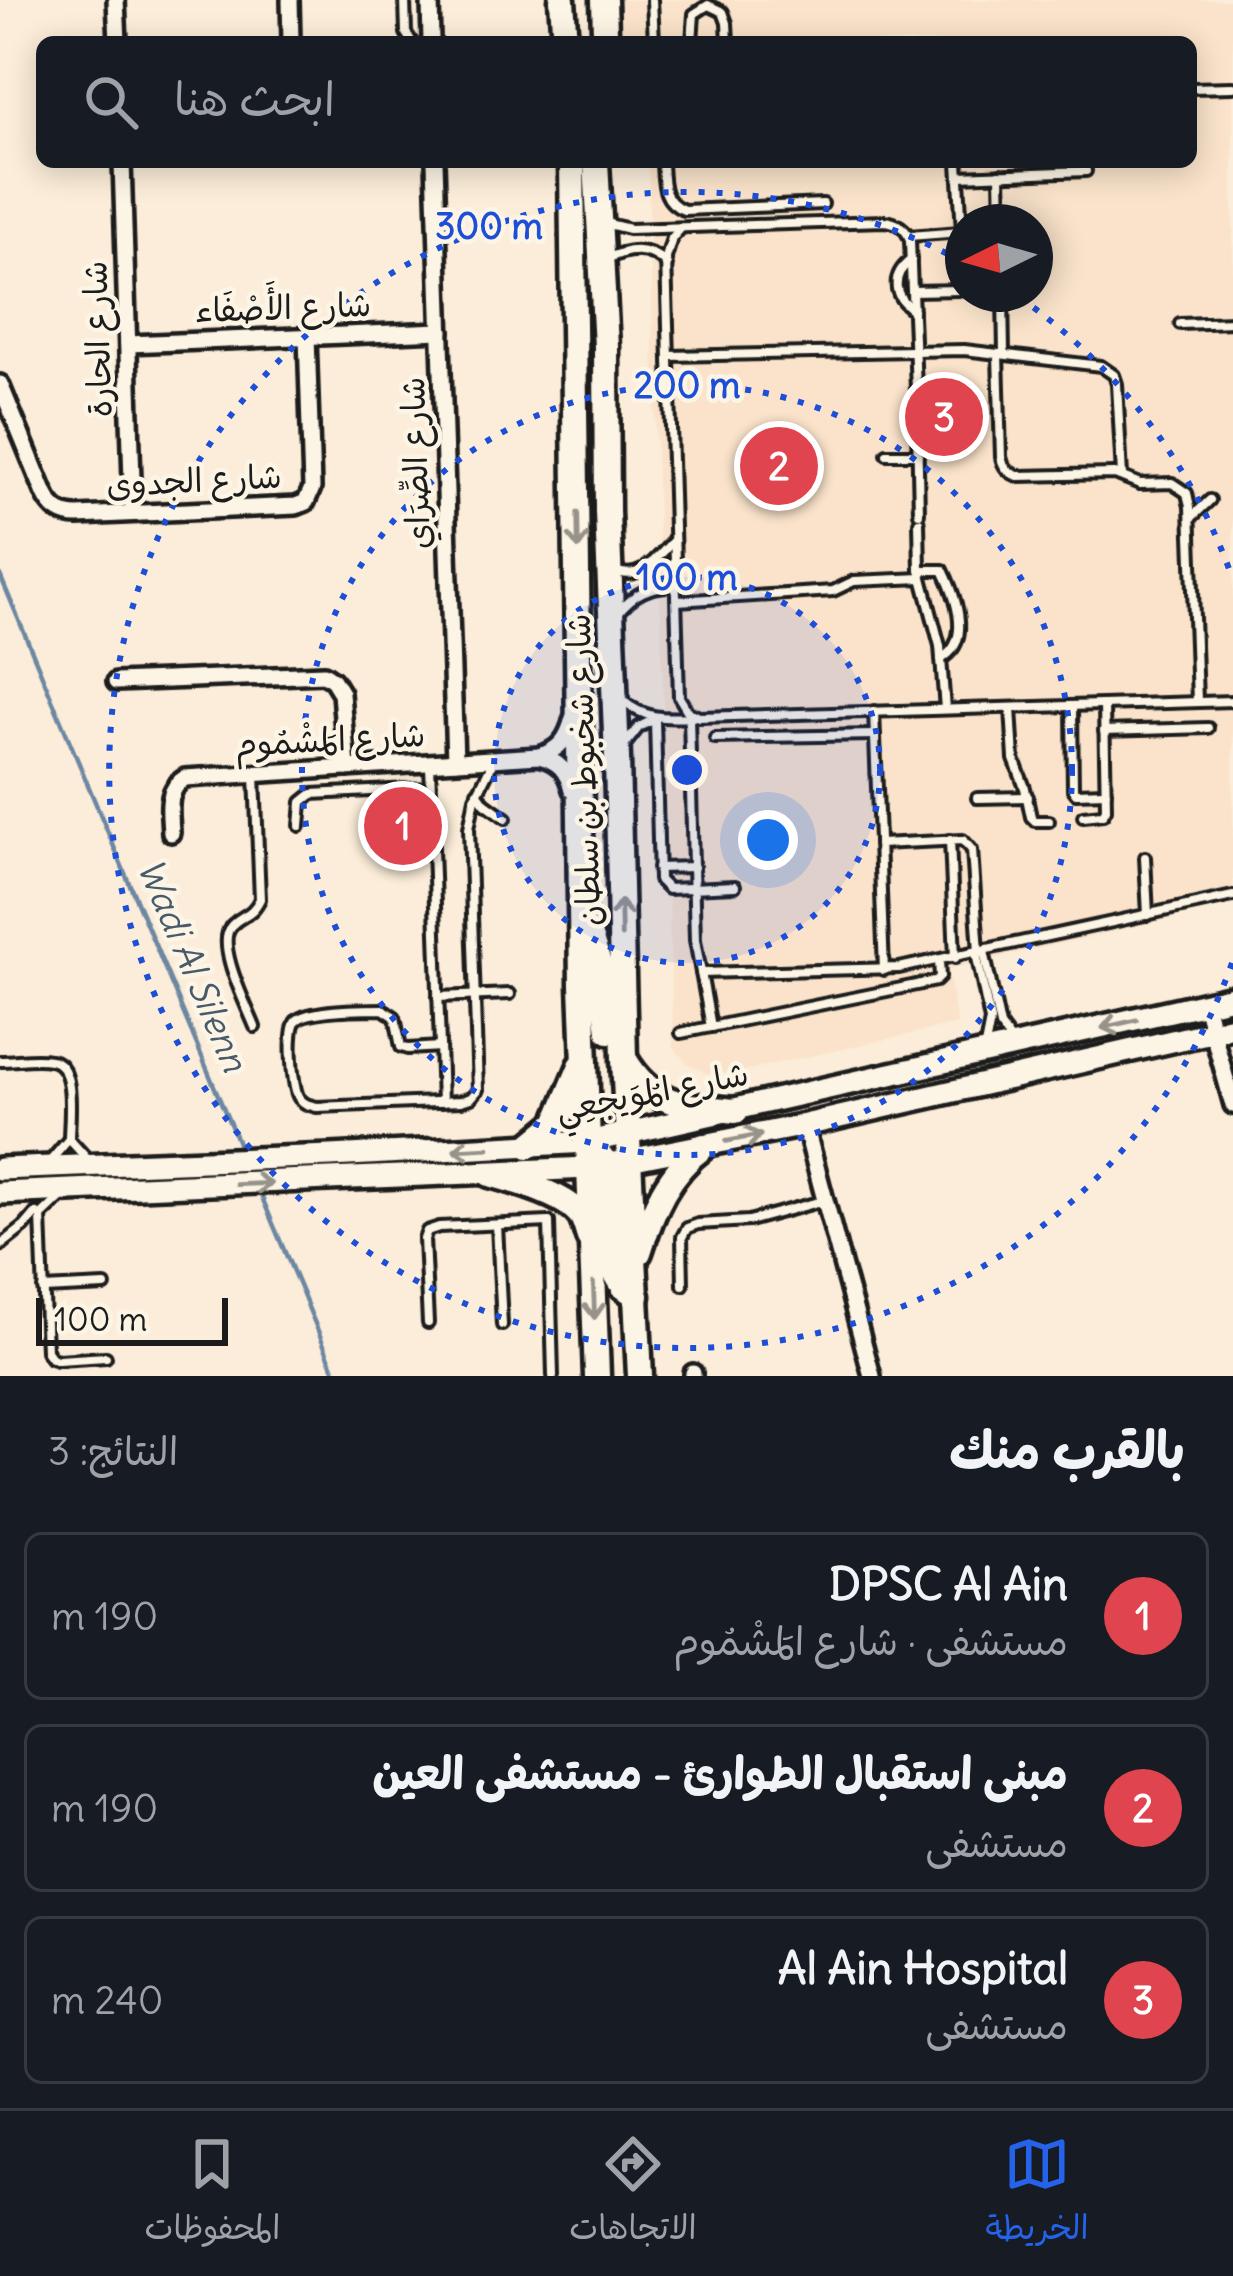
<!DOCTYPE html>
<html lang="ar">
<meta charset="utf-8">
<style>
body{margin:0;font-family:Delius,"Playpen Sans Arabic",sans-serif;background:#242831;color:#f1f3f6;direction:rtl}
.compass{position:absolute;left:945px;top:204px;width:108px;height:108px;border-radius:50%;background:#171b24;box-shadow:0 6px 30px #0003;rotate:265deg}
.scale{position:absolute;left:36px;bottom:30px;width:192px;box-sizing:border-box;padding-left:12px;border:6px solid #1c1c1c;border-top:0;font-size:33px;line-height:42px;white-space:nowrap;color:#1c1c1c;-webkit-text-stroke:9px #fcf5e5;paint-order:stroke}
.you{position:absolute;left:768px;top:840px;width:42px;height:42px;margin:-30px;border:9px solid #fff;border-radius:50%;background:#1a73e8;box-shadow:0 0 0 18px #1a73e833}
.badge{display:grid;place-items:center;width:78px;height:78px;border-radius:50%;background:#2563eb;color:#fff;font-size:39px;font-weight:700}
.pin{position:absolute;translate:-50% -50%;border:6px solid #fff;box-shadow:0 3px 12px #0006}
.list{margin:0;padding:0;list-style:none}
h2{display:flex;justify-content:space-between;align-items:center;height:156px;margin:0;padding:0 48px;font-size:51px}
h2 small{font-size:39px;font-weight:400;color:#9ea1a6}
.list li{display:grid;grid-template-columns:78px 1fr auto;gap:36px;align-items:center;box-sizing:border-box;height:168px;margin:0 24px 24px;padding:0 24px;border:3px solid #363941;border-radius:18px}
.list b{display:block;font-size:45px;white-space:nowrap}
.list p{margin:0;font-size:39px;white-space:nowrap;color:#9ea1a6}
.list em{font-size:39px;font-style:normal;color:#9ea1a6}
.icon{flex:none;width:66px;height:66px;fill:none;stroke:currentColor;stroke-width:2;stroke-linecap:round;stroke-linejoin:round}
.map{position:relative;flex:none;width:1233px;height:1376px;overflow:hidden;direction:ltr}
.search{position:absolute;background:#171b24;box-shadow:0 6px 30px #0003;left:36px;right:36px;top:36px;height:132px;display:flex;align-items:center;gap:30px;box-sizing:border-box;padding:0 42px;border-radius:18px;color:#9ea1a6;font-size:45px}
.sheet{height:732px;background:#171b24}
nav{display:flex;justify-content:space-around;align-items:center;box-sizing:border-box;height:168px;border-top:3px solid #363941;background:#171b24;font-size:33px;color:#9ea1a6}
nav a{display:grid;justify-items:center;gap:6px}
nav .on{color:#2563eb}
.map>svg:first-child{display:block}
.built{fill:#fae3ca;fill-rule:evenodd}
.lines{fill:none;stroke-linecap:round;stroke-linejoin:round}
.stream{stroke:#6c87a2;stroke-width:4.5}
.lane-casing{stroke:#1c1c1c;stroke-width:16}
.street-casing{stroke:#1c1c1c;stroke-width:24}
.secondary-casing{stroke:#1c1c1c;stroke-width:30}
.primary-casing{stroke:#1c1c1c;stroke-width:33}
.lane{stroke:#fcf5e5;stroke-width:8}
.street{stroke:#fcf5e5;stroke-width:15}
.secondary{stroke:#fcf5e5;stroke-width:21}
.primary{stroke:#fcf5e5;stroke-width:24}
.oneway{stroke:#97938b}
.ring{fill:none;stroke:#1d4ed8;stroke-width:6;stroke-dasharray:6 12}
.labels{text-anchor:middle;stroke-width:9;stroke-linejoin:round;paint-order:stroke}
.street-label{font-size:33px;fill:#1c1c1c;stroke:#fcf5e5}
.water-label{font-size:36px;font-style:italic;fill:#4b5a6a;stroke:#fcf5e5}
.centre{fill:#1d4ed8;stroke:#fcf5e5;stroke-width:6}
.ring-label{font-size:36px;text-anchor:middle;font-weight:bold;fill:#1d4ed8;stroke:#fcf5e5;stroke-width:9;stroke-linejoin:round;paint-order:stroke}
</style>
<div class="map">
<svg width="1233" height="1376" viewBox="0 0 1233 1376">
<rect width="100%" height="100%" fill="#fbedd9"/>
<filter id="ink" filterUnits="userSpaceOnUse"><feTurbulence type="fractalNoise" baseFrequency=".00833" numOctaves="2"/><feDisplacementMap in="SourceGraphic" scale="24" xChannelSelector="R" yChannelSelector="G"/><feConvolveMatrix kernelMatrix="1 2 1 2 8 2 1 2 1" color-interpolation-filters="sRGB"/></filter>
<g filter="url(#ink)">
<!-- built -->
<path class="built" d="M610,0H1233V904L948,969L957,1024L738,1072L708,1074L687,1063L673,1046L648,162H1191V42H611ZM963,222H1035V294H963Z"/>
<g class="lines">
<!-- stream -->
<g class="stream">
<path d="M0,575L241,1150"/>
<path d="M258,1188L337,1376"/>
</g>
<!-- lane casing -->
<g class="lane-casing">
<g id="lane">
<path d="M405,0L406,33L412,42"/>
<path d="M652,0L654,42"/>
<path d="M692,42L694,14L708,5L723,12L727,23L728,42"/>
<path d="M1191,88L1233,87"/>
<path d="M662,162C663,183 662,202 684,210L823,204"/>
<path d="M958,162L962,232"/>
<path d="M1000,174L1001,222"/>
<path d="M959,176L1086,171"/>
<path d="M604,223L629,229L884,221C896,222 907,228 910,241L917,414"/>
<path d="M681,228L672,238L666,258L679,697L688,712L699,717L1233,701"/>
<path d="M909,236L961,232"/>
<path d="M606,260C627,248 650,246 667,265"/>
<path d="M911,260C891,275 892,296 913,310"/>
<path d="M913,291L959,290"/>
<path d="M1003,294L1004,354"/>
<path d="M1180,324L1233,322"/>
<path d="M998,354L1001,457C1003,467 1008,473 1018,476L1115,474L1140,484L1172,483L1187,493L1190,507L1197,701"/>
<path d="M669,356L964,350L1101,366L1114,375L1117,384L1122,476"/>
<path d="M917,425L919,513"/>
<path d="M887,454H918"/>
<path d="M1192,517L1210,500"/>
<path d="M919,522L920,570L940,646L945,709"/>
<path d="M614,570C640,584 657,557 674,540"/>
<path d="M920,570H943C956,597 973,641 941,659"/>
<path d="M677,601L833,591L854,581L922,578"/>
<path d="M618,613C633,593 651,585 676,586"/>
<path d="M623,701C646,720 665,718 693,717"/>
<path d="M1072,707L1073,789L1076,793L1106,792"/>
<path d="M1011,708L1014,759L1025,788L1031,817L1035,821H1049"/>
<path d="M874,711L884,970"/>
<path d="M689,717L695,940L711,1027"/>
<path d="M655,719L659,880L668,889L735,886"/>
<path d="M1104,731L1208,728"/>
<path d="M715,738L875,735"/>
<path d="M624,746L639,727L655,719"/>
<path d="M430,764L442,1102"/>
<path d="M477,792L485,803L506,818"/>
<path d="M977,798L1028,797"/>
<path d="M1083,816L1103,814L1106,809L1104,706"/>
<path d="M300,826L302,802L312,794L430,788"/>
<path d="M950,840L955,958"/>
<path d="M879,844L963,840L972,850L979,952"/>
<path d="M1145,857L1148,915"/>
<path d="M658,868L694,867"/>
<path d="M984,951L1000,1026L1014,1045"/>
<path d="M976,953L990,1021L984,1051"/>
<path d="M701,973L899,968L1233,896"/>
<path d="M438,997L510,994"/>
<path d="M255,1027C247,1006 214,943 232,925C244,913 251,917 260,899L255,775"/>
<path d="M681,1033L936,981L940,977L939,961"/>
<path d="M440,1047L408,1049L401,1047L395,1017L383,1009C365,1009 307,1009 296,1021C288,1030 292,1088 299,1098C305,1105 309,1105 317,1107L461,1101L471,1098L478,1090L469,828L475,798L494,760"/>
<path d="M0,1061C16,1061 34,1057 50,1060C77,1063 69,1118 69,1139L51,1160"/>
<path d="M69,1139L89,1161"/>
<path d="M60,1198L41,1216L46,1351L51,1358L58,1360L106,1357"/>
<path d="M497,1225L502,1325"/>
<path d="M0,1246L24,1227L36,1213"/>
<path d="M683,1285L682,1237L687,1228L698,1224L749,1221L822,1201"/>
<path d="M43,1289L105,1286"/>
<path d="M428,1323L424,1239L427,1231L439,1227L549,1222L553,1376"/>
</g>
</g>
<!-- street casing -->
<g class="street-casing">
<g id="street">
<path d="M116,0L118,42"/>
<path d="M290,0L291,42"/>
<path d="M430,0L431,42"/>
<path d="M122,162L133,513"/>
<path d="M435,162L455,761"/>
<path d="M128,344L441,331"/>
<path d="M0,384L45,494C52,509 62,516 78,516L296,506L306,502L312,488L307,336"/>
<path d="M116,682L324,674L333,680L341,693L347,768"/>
<path d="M539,756C559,761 567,771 572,790"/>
<path d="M171,833C170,812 165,790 185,778L539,756C560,750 568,738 573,718"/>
<path d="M1205,1004L1233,1105"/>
<path d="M805,1125L872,1376"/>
<path d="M693,1376V1373"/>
</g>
</g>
<!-- secondary casing -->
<g class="secondary-casing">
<g id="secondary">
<path d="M0,1169L331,1156L588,1142L1233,997"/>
<path d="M0,1193L589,1168L805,1125L1233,1027"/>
</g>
</g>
<!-- primary casing -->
<g class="primary-casing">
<g id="primary">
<path d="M562,0L565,42"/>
<path d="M601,42L605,33L604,0"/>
<path d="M572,162L582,985L597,1376"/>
<path d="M596,162L606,347L607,512L617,758L624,1059L640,1376"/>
<path d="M588,931L602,973L609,1031"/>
<path d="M625,1060C653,1107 686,1106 736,1111"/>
<path d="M588,1142L608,1165L616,1274L624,1287L637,1296"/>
<path d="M529,1146L557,1123L581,1066"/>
<path d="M490,1174C515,1181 568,1195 582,1217C585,1223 587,1231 589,1237"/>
<path d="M639,1252C652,1211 668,1172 704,1146"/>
</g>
</g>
<!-- lane -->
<use href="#lane" class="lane"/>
<!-- street -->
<use href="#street" class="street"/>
<!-- secondary -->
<use href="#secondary" class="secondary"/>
<!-- primary -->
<use href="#primary" class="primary"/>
</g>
<!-- one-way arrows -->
<defs><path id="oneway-shaft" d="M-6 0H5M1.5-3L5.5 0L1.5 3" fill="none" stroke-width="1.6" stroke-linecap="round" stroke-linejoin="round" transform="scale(3)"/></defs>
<g class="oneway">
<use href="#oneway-shaft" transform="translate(578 531) rotate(89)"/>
<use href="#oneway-shaft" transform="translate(621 918) rotate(-91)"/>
<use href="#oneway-shaft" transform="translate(1119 1024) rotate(167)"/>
<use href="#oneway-shaft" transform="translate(744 1138) rotate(-11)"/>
<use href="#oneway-shaft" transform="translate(471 1149) rotate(177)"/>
<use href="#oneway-shaft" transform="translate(254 1184) rotate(-2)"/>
<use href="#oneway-shaft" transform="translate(594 1301) rotate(88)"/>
</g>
</g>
<!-- distance rings -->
<circle cx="687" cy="770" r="193" fill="#1d4ed8" fill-opacity=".12"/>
<g class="ring">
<circle cx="687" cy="770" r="193"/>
<circle cx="687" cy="770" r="385"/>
<path d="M1232 963A578 578 0 1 1 963 262M1019 297A578 578 0 0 1 1232 577"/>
</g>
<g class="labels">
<!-- street labels -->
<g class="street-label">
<text transform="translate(283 307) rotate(-2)" y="12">شارع الأَصْفَاء</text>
<text transform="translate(97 339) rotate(-92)" y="12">شارع الحارة</text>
<text transform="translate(415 463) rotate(-92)" y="12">شارع الصِّرَاي</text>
<text transform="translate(194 480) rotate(-3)" y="12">شارع الجدوى</text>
<text transform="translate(330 739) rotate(-3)" y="12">شارع المَشْمُوم</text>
<text transform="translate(583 770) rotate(-92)" y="12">شارع شخبوط بن سلطان</text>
<text transform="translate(652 1091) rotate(-11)" y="12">شارع المُوَيجعِي</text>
</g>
<!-- water labels -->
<g class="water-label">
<text transform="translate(193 965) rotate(67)" y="13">Wadi Al Silenn</text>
</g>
</g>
<circle cx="687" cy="770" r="18" class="centre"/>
<g class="ring-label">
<text x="489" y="239">300 m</text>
<text x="687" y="398">200 m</text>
<text x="687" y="590">100 m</text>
</g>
</svg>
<svg class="compass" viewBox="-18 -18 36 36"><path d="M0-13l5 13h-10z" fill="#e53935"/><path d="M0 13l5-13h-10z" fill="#9ea1a6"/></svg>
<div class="scale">100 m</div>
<div class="you"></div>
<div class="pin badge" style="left:403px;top:826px;background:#e0444e">1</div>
<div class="pin badge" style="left:779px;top:466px;background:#e0444e">2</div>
<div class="pin badge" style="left:944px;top:417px;background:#e0444e">3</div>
<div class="search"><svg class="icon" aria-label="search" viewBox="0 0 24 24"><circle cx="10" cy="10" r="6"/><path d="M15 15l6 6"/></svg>ابحث هنا</div>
</div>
<section class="sheet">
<h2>بالقرب منك<small>النتائج: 3</small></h2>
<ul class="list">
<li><span class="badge" style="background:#e0444e">1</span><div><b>DPSC Al Ain</b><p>مستشفى · شارع المَشْمُوم</p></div><em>190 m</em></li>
<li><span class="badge" style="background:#e0444e">2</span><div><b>مبنى استقبال الطوارئ - مستشفى العين</b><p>مستشفى</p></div><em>190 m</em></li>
<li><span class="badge" style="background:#e0444e">3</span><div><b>Al Ain Hospital</b><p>مستشفى</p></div><em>240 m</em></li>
</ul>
</section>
<nav>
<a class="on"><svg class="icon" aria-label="map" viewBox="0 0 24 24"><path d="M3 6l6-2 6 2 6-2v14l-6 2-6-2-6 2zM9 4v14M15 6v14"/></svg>الخريطة</a>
<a><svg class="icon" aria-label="directions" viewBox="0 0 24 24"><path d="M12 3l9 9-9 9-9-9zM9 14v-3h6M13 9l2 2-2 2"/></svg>الاتجاهات</a>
<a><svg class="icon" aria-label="saved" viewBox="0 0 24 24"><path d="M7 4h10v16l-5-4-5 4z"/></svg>المحفوظات</a>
</nav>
